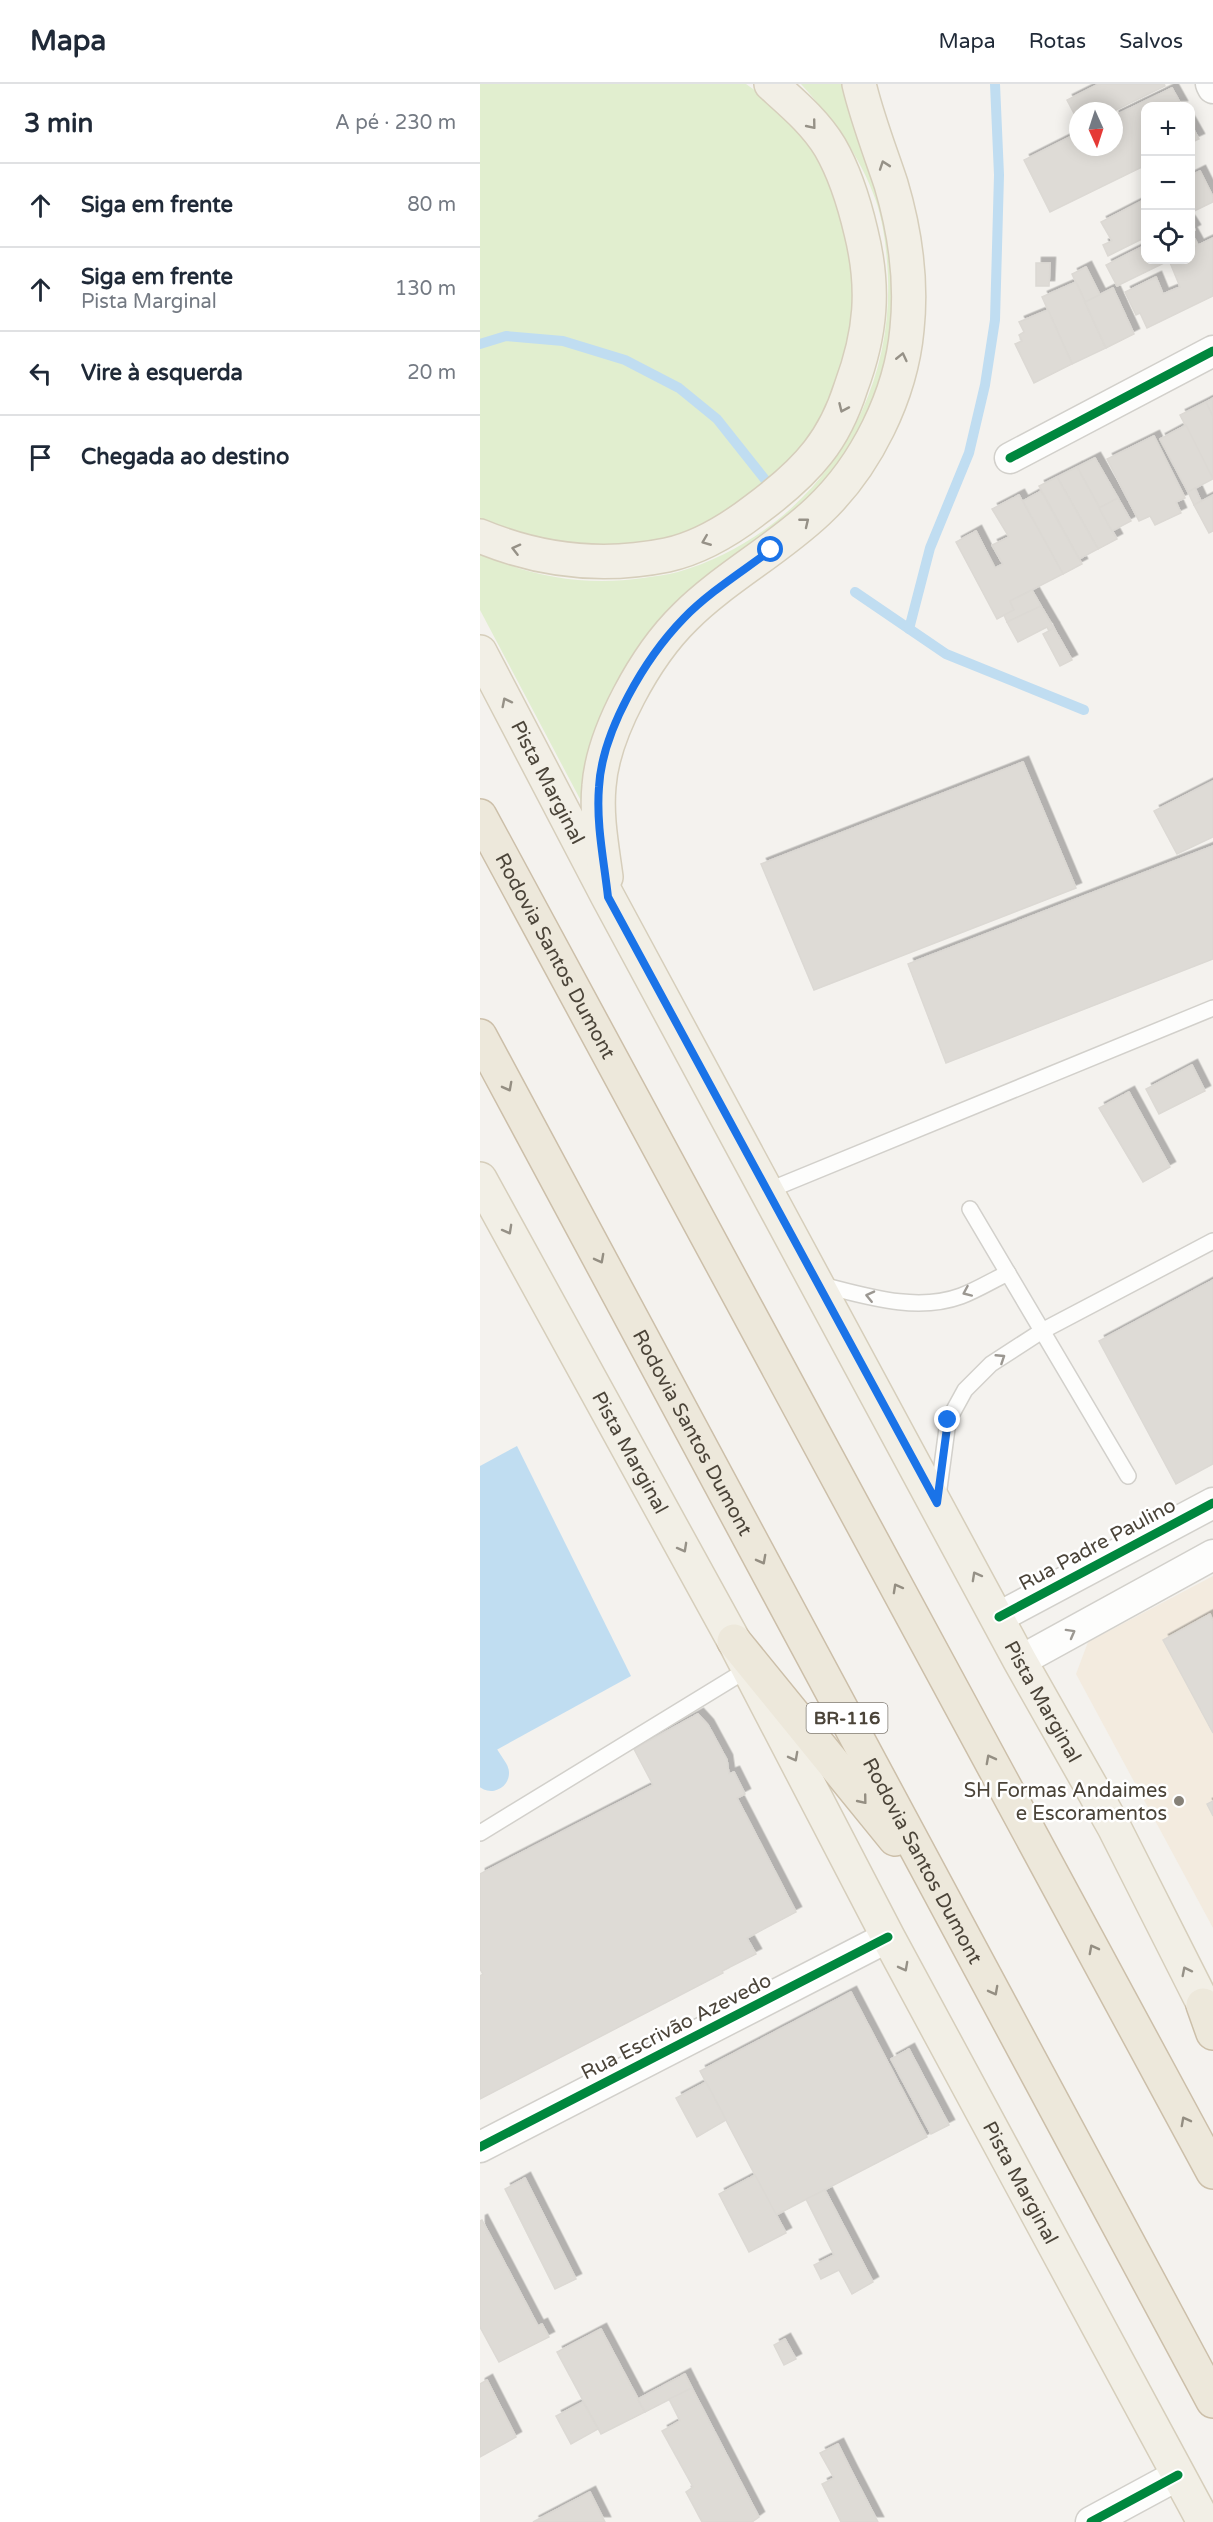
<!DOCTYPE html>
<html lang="pt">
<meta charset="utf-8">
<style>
body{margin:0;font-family:"Varela Round",sans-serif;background:#f6f6f7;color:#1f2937}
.controls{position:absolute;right:18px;top:18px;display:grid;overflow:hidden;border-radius:12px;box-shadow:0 3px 15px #0003}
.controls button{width:54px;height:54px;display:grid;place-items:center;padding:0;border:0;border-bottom:2px solid #e0e1e3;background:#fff;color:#1f2937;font:30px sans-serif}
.compass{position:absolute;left:589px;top:18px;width:54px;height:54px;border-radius:50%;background:#fff;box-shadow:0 3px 15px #0003;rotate:177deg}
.stop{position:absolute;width:18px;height:18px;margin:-14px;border:4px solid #1a73e8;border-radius:50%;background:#fff}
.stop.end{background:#1a73e8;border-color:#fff;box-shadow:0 2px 6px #0008}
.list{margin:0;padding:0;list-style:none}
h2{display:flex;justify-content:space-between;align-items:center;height:78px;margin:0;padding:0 24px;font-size:26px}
h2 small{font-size:20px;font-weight:400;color:#747a83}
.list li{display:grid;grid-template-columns:39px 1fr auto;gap:18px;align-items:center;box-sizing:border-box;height:84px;padding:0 24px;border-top:2px solid #e0e1e3}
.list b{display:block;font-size:22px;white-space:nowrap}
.list p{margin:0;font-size:20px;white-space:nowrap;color:#747a83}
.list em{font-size:20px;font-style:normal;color:#747a83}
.icon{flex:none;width:33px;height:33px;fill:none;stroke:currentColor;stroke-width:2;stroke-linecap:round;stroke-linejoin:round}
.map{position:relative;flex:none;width:733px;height:2438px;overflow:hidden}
header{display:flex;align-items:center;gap:36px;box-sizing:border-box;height:84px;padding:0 30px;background:#fff;border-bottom:2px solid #e0e1e3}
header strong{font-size:28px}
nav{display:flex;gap:33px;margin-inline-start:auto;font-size:21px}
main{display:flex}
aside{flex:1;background:#fff}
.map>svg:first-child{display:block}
.commercial{fill:#f3ebdf}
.green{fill:#e1eecf}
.water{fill:#c0ddf1}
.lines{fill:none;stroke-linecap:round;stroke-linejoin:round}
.stream{stroke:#c0ddf1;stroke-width:10}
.canal{stroke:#c0ddf1;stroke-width:36}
.building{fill:#dedbd6;stroke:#dcd9d4;stroke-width:1.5;filter:url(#shadow)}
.lane-casing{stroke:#d2d0cb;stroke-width:18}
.street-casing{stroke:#d2d0cb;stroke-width:33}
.primary-casing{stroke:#d6cebb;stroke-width:36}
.highway-casing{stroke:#ccbfa9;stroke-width:36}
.lane{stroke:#fdfdfc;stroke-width:15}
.street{stroke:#fdfdfc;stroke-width:30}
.primary{stroke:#f2efe6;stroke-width:33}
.highway{stroke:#ede8db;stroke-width:33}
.cycleway-casing{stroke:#fff;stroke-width:13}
.cycleway{stroke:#00873e;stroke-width:9}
.oneway{stroke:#969187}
.oneway2{stroke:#948e82}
.oneway3{stroke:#9b9791}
.route{stroke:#1a73e8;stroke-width:8}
.poi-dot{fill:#868178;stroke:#fff;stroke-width:2}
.labels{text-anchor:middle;stroke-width:5;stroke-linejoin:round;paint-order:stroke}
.shield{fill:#fff;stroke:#817c74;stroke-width:1.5}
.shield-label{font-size:18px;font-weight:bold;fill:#4b4439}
.street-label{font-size:20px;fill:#4b4439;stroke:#fff}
.poi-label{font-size:20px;fill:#4b4439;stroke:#fff;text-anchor:end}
</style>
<header>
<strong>Mapa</strong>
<nav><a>Mapa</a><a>Rotas</a><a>Salvos</a></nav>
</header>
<main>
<aside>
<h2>3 min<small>A pé · 230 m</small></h2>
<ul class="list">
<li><svg class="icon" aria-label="ahead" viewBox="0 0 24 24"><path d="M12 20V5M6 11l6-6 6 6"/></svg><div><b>Siga em frente</b></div><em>80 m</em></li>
<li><svg class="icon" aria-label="ahead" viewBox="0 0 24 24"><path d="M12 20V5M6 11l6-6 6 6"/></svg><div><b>Siga em frente</b><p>Pista Marginal</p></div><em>130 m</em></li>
<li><svg class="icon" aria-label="left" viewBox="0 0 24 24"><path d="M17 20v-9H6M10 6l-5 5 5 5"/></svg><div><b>Vire à esquerda</b></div><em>20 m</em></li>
<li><svg class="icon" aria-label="arrive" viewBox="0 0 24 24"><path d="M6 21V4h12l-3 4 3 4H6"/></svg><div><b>Chegada ao destino</b></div></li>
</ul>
</aside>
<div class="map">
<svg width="733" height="2438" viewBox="0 0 733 2438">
<defs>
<filter id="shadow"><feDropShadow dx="5.5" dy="-5.5" stdDeviation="0" flood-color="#0004"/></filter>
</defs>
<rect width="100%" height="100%" fill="#f4f2ee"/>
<!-- commercial -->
<path class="commercial" d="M733,1492V1844L596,1590L608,1558Z"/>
<!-- green -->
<g class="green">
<path d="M0,0H266L287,15L318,45L346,88L370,160L374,199L372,243L349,324L326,357L298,390L229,439L189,454L147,462L104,464L21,446L0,435Z"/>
<path d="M321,0H363L394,83L419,217L398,317L346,405L208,508L190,525L170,548L146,585L109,732L0,526V468C49,494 108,502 163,494C174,492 187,491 198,488C328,449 413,328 408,193C407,169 404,141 396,117C381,73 352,34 321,0Z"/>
</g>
<!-- water -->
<path class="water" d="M37,1362L151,1592L0,1675V1382Z"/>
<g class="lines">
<!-- stream -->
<g class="stream">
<path d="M0,260L26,252L83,257L145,276L199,304L237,335L287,398"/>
<path d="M375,508L466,570L604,626"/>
<path d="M429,545L450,464L489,369L505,301L515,236L519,91L515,0"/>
</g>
<!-- canal -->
<path class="canal" d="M0,1672L11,1689"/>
</g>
<!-- building -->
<g class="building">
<path d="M619,0H684L685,2L634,27H598V37L587,16Z"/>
<path d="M692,4L702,22H666V81L570,128L544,76L598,49V63H634V32Z"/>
<path d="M710,39L719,55L710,59Z"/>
<path d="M720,87L733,113V118L710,129V92Z"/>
<path d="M666,115V153L628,172L623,161L632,157L621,138Z"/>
<path d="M710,138L715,146L711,148L718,161L710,165Z"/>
<path d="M733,154V212L667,244L660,229L656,231L645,208L676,193L683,210L700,203L689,176H710V165Z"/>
<path d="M666,161V176H690L637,202L626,181Z"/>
<path d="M556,179H570L569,202H556Z"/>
<path d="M606,183L620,211L605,218L592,190Z"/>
<path d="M596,198L626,264L592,280L562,213Z"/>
<path d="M633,204L654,250L626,264L605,218Z"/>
<path d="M568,226L592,280L554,299L535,260L542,257L539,251L544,248L539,238Z"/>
<path d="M733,314V333L726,318Z"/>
<path d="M726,318L733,333V395L700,331Z"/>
<path d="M706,341L733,395L708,408L680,355Z"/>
<path d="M674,352L705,414L696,418L701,429L675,441L670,432L659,437L627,375Z"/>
<path d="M615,374L638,414L619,424L597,383Z"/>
<path d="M597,383L637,455L618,465L577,393Z"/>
<path d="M577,393L618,465L599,475L559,402Z"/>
<path d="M715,404L721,417L714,421L708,408Z"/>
<path d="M561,407L602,480L583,490L543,417Z"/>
<path d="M539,411L583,490L530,517L534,526L517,535L476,458L496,447L515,484L523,480L512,461L529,453L512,425Z"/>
<path d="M733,411V447L729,449L714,421Z"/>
<path d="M638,414L651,437L632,447L619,424Z"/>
<path d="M552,506L561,522L527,538L524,531L534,526L530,517Z"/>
<path d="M561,522L574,544L569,547L567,543L538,558L527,538Z"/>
<path d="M574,544L592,576L580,582L563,550Z"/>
<path d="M543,678L596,804L334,906L281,780Z"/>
<path d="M733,697V753L697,770L674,727Z"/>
<path d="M733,762V875L466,979L428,880Z"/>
<path d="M712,981L725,1007L679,1030L666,1005Z"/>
<path d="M649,1008L690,1083L663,1098L619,1024Z"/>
<path d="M733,1196V1380L696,1400L619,1257Z"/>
<path d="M730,1530L733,1537V1649L683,1556Z"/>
<path d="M218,1630L228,1641L247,1676L249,1690L254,1688L265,1710L257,1714L316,1828L267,1854L276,1870L242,1887L243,1889L0,2015V1892L3,1890L0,1885V1790L173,1701L154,1665Z"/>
<path d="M733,1717V1732L727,1720Z"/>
<path d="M371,1908L447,2053L296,2131L220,1987Z"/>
<path d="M429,1965L469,2041L451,2050L411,1975Z"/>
<path d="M226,1998L246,2036L217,2053L196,2014Z"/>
<path d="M275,2091L306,2149L269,2168L239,2110Z"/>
<path d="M45,2094L96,2195L75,2205L25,2105Z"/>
<path d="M345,2106L393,2198L372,2210L359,2186L341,2195L334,2181L354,2171L326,2115Z"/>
<path d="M2,2136L58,2242L62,2240L69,2253L19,2278L0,2243V2137Z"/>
<path d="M121,2245L165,2328L121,2350L77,2268Z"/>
<path d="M305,2255L316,2275L304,2281L294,2261Z"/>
<path d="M205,2290L212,2304L165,2328L158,2315Z"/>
<path d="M7,2296L36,2353L0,2373V2300Z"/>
<path d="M212,2304L279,2433L272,2438H222L206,2408L213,2403L182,2347L200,2337L189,2315Z"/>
<path d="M103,2318L118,2345L91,2360L76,2332Z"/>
<path d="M358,2360L371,2386L398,2438H361L342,2400L354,2394L340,2369Z"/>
<path d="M110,2408L125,2438H53Z"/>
</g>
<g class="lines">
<!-- lane casing -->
<g class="lane-casing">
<g id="lane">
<path d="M287,1107L733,924"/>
<path d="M490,1125L648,1392"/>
<path d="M338,1200C383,1211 435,1229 481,1212C497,1206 513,1196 528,1189"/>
<path d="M458,1412L468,1337L485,1306L511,1280L562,1247L733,1157"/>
<path d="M0,1749L268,1585"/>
</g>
</g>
<!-- street casing -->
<g class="street-casing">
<g id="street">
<path d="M731,0L733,4"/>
<path d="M530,374L733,267"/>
<path d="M519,1533L733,1419"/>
<path d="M540,1577L733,1471"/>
<path d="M0,2063L408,1853"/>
<path d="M611,2438L698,2391"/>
</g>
</g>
<!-- primary casing -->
<g class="primary-casing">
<g id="primary">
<path d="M0,452C60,477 123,484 187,471C219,464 249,446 275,426C298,409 321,390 338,368C353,349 364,325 371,303C391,249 395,204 381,148C374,118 365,89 350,63C335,38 312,19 291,0"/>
<path id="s1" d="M0,568L128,813L540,1577L634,1743L733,1939"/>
<path d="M126,793C122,763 116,732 119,702C123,648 166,571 205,533C244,494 297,466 338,427C386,382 421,311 427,245C432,197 425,147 411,100C400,67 387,34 379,0"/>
<path id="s2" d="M0,1095L254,1557L408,1853L724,2438"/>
</g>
</g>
<!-- highway casing -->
<g class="highway-casing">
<g id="highway">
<path id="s3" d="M0,732L733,2088"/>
<path id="s4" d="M0,952L733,2317"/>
<path d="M254,1557L415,1755"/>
<path d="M723,1921L733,1949"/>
</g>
</g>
<!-- lane -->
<use href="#lane" class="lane"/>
<!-- street -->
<use href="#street" class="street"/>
<!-- primary -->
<use href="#primary" class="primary"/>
<!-- highway -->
<use href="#highway" class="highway"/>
<!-- cycleway casing -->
<g class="cycleway-casing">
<g id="cycleway">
<path d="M530,374L733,267"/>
<path d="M519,1533L733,1419"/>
<path d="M0,2063L408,1853"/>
<path d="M611,2438L698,2391"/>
</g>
</g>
<!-- cycleway -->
<use href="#cycleway" class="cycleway"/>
</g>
<!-- one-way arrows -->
<defs><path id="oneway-chevron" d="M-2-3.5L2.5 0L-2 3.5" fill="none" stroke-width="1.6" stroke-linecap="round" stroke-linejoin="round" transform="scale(1.5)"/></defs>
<g class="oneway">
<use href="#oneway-chevron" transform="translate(332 41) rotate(51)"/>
<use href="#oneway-chevron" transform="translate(404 81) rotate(-109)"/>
<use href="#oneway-chevron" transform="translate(422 273) rotate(-77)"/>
<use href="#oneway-chevron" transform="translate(363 324) rotate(114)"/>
<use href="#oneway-chevron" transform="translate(325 438) rotate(-39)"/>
<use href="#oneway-chevron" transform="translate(226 457) rotate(158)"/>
<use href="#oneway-chevron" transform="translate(36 465) rotate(-166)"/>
<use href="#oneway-chevron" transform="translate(26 618) rotate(-117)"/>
<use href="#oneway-chevron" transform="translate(28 1146) rotate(61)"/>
<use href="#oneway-chevron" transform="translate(203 1464) rotate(61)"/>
<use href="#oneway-chevron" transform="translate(496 1492) rotate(-119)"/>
<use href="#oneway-chevron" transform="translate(314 1673) rotate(62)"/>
<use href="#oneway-chevron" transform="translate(424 1883) rotate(62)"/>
<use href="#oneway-chevron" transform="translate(706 1887) rotate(-117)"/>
</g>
<g class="oneway2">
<use href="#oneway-chevron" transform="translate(28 1003) rotate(62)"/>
<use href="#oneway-chevron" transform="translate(120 1175) rotate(62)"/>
<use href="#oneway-chevron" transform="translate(282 1476) rotate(62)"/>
<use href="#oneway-chevron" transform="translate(417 1504) rotate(-119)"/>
<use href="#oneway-chevron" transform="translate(510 1675) rotate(-118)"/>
<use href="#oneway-chevron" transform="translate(383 1716) rotate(51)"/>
<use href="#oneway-chevron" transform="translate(613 1865) rotate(-118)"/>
<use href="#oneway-chevron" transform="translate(514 1907) rotate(62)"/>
<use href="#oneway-chevron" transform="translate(705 2037) rotate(-118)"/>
</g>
<g class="oneway3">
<use href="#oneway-chevron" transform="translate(487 1208) rotate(156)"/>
<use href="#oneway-chevron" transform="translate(390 1212) rotate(-167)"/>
<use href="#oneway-chevron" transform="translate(521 1274) rotate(-33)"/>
<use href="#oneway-chevron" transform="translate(591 1549) rotate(-29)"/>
</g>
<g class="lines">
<!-- route -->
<path class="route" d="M291,466C263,487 228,509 204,534C165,574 122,647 119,703C116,740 124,777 128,813L457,1419L468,1336"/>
</g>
<!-- markers -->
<circle class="poi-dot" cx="699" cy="1717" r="6"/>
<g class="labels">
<!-- shield labels -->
<rect class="shield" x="326.5" y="1619" width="81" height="30" rx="4.5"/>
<g class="shield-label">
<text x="367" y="1640">BR-116</text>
</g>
<!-- street labels -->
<g class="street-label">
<text dy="7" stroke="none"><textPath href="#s1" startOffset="147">Pista Marginal</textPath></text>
<text dy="7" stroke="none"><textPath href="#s3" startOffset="159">Rodovia Santos Dumont</textPath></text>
<text dy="7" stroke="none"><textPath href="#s4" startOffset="450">Rodovia Santos Dumont</textPath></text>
<text dy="7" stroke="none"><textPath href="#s2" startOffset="312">Pista Marginal</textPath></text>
<text transform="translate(617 1460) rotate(-28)" y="7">Rua Padre Paulino</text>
<text dy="7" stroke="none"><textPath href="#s1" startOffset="1191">Pista Marginal</textPath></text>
<text dy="7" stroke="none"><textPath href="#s4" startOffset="936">Rodovia Santos Dumont</textPath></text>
<text transform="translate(196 1942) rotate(-27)" y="7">Rua Escrivão Azevedo</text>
<text dy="7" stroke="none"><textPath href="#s2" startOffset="1140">Pista Marginal</textPath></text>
</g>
<!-- poi labels -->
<g class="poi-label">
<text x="687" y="1713">SH Formas Andaimes<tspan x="687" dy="23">e Escoramentos</tspan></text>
</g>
</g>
</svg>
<div class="controls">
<button>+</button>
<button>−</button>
<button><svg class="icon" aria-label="locate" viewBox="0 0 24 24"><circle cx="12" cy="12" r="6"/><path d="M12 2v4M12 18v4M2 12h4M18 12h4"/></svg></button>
</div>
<svg class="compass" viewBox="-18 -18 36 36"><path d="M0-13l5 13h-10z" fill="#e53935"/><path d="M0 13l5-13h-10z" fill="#747a83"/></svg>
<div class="stop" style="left:291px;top:466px"></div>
<div class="stop end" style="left:468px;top:1336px"></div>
</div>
</main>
